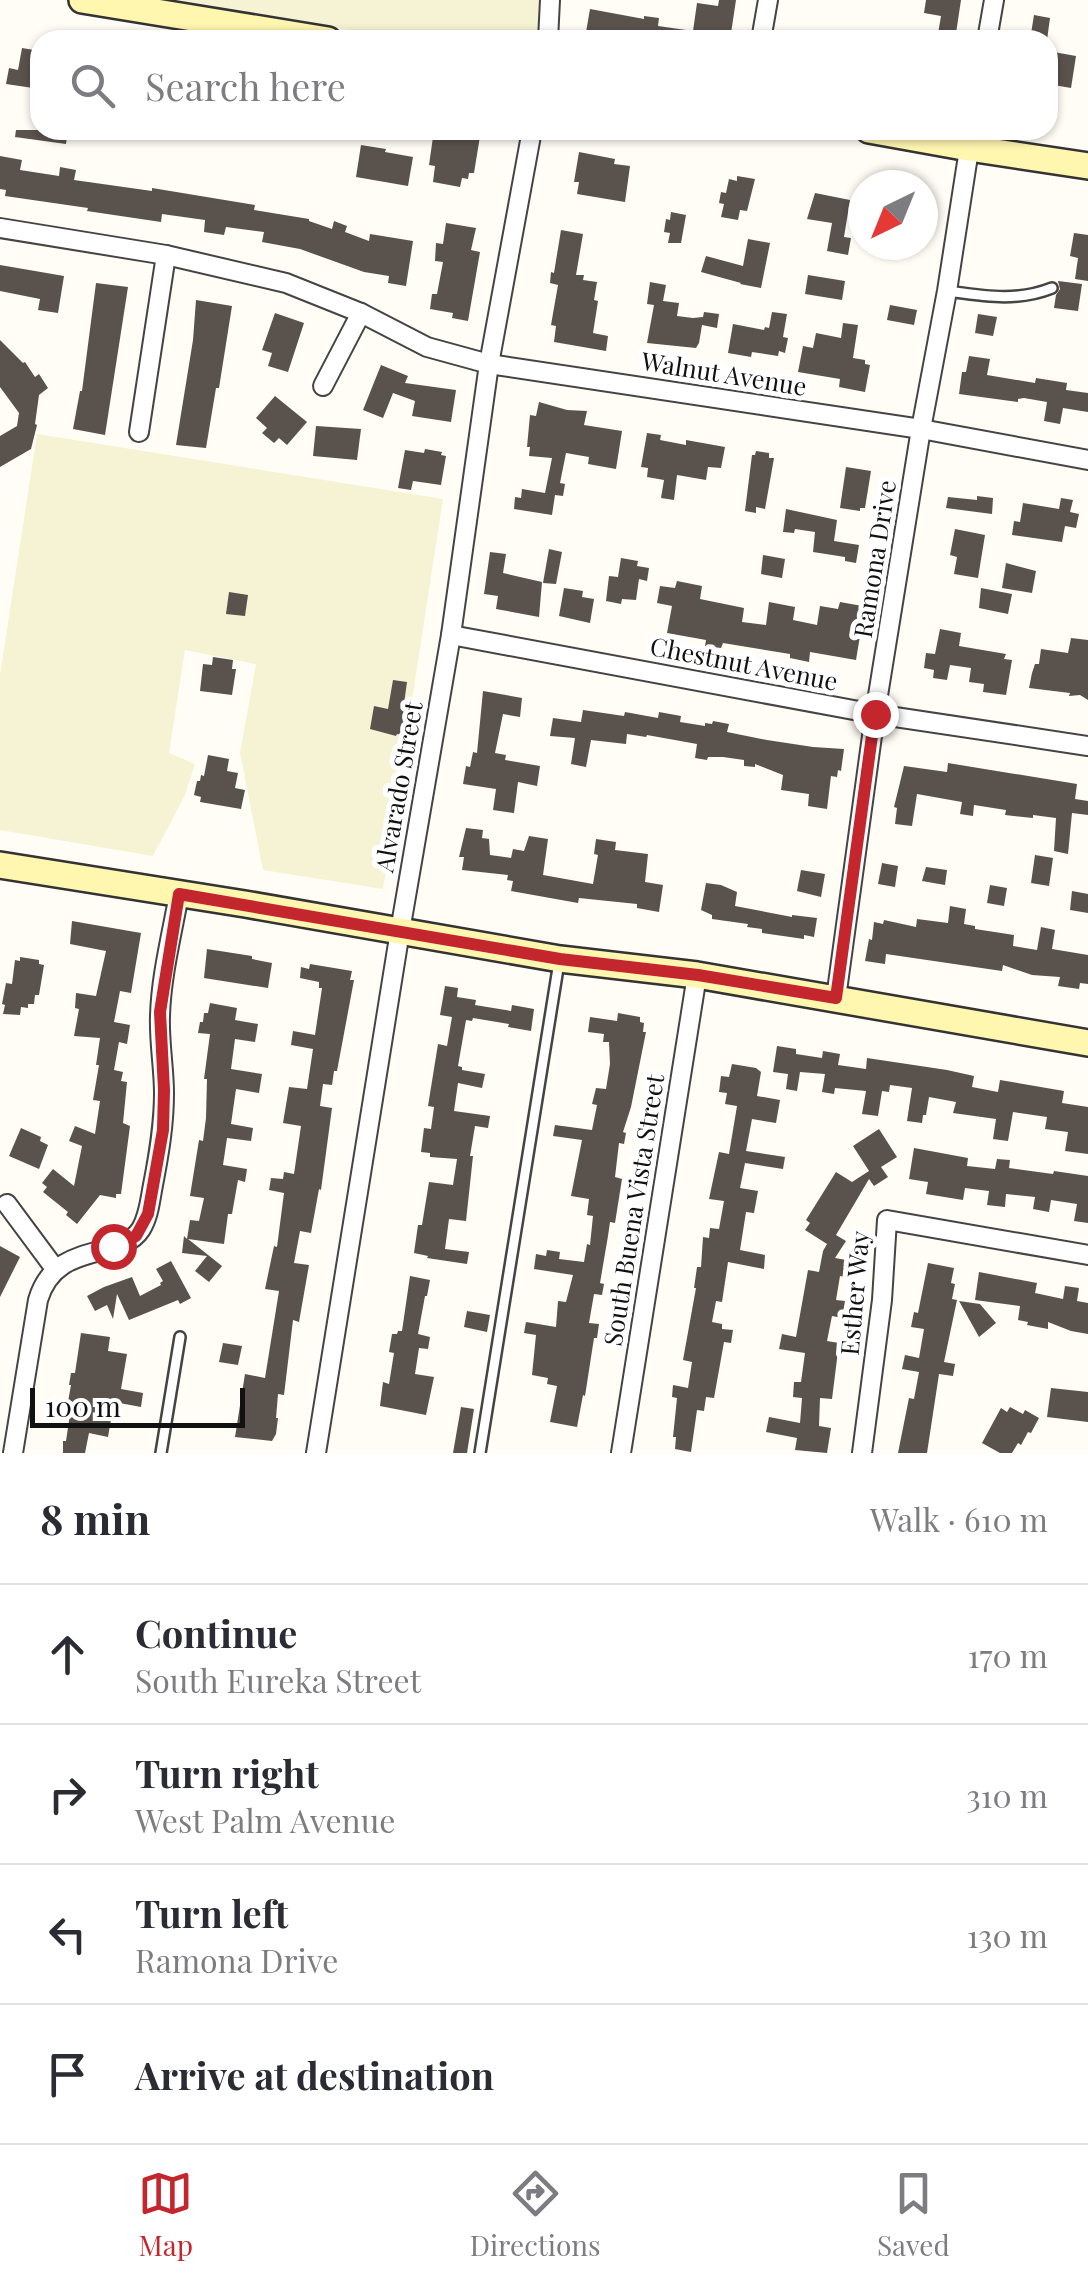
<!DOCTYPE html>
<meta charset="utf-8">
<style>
body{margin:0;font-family:"Playfair Display",serif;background:#f2f2f3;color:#2b2b33}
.compass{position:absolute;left:848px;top:170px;width:90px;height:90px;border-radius:50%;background:#fff;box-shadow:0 2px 8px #0004;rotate:223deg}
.scale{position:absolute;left:30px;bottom:25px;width:215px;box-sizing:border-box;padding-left:10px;border:5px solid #111;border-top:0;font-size:28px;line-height:35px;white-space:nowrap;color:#111;-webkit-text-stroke:8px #fff;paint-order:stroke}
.stop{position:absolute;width:30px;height:30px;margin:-22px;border:8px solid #c4262e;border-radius:50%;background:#fff}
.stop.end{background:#c4262e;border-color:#fff;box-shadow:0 2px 10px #0008}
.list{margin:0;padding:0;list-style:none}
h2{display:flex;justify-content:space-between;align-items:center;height:130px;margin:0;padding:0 40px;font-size:42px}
h2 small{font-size:32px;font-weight:400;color:#7c7c81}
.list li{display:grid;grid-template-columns:65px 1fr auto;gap:30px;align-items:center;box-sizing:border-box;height:140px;padding:0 40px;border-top:2px solid #e1e1e2}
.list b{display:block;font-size:38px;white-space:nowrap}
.list p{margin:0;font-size:32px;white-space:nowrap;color:#7c7c81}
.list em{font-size:32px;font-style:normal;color:#7c7c81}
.icon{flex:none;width:55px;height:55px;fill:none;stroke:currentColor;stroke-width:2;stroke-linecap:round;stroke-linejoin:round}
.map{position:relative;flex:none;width:1088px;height:1453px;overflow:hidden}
.search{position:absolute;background:#fff;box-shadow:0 2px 8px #0004;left:30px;right:30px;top:30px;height:110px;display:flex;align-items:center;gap:25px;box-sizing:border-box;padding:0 35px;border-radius:30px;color:#7c7c81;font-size:38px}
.sheet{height:690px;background:#fff}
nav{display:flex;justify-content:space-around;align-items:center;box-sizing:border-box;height:140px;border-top:2px solid #e1e1e2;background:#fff;font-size:28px;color:#7c7c81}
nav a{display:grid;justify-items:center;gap:5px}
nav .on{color:#c4262e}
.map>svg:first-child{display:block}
.farmland{fill:#f6f3d4}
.building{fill:#5a524d}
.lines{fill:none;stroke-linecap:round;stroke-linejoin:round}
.lane-casing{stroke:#444;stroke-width:14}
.street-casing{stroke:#444;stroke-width:22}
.secondary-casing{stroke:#333;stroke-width:30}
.lane{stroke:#fff;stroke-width:9}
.street{stroke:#fff;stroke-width:18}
.secondary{stroke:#fff6b0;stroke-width:25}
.route{stroke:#c4262e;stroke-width:12}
.labels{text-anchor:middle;stroke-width:10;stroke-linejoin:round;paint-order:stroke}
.street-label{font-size:25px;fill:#111;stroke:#fff}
</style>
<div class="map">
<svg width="1088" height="1453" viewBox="0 0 1088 1453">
<rect width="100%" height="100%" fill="#fffdf5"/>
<!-- farmland -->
<g class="farmland">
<path d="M168,0H544L540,40H410Z"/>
<path d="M37,434L443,499L383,889L263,870L240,753L256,664L185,650L169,753L195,764L185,795L153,856L0,830V675Z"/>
</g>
<!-- building -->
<g class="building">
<path d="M719,0H736L730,40H623L605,38L604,40H599L585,38L590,9L644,19V16L659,18L658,26L693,31L697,3L718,6Z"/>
<path d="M926,0H961L955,40H937L941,16L924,13Z"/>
<path d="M1034,15L1050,18L1047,40H1030Z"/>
<path d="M22,48L40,51V89L6,84L9,68L18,70Z"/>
<path d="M1048,51L1076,56L1071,88L1048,84Z"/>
<path d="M16,130H68L66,144L15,137Z"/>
<path d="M434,130H481L474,173H469L468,179L462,178L460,187L433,182L435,166L429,165Z"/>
<path d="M361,145L386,149L385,152L413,157L408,186L356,177Z"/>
<path d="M579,152L615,159L614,164L630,166L625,202L577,194L579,182H574Z"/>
<path d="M0,156L22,160L20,170L59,176L60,167L76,170L74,180L152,191V188L255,205L254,210L309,219V221L332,229L334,221L347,226L345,232L369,241L370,234L413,241L406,286L388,283L389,276L364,272L300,249L262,242L264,232L226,227L224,235L204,232L205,220L162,214L161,222L87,211L88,208L5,196L6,190L0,189Z"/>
<path d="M737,176L755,179L747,211L740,210L738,220L721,217L724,204L719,203L721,192L726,193L729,179L737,181Z"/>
<path d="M815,193L850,200L844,237L851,238L848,255L827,251L832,223L807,219Z"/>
<path d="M671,212L686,215L681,243H668L670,233L664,232L666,219L670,220Z"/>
<path d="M446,223L476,228L471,250L480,252L468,321L452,318L453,313L430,309L432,294H437L443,262L435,261L436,243L443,244Z"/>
<path d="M561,230L583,234L576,275H584L583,280L597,282L594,300L598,301L593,333L608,336L606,351L554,342L556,326L551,325L558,285L550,283L551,272L554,273Z"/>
<path d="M1074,233L1088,235V281L1075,279L1078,258L1070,256Z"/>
<path d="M748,239L770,243L761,288L740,284L741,283L701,272L706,256L743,266Z"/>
<path d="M0,265L64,276L58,313L38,310L40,299L0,291Z"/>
<path d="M808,275L845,281L842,300L805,294Z"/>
<path d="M1058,281L1082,284L1078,311L1054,308L1056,295L1060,289Z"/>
<path d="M650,282L666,285L663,301L679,303L677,316L693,318L703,317L704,312L719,314L717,328L702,325L699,343L696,348L647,343L654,305L647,304Z"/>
<path d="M96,283L128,287L105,435L73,429L80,391H82Z"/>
<path d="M196,300L232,306L219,388H216L206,448L176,445L193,340Z"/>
<path d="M890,305L917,310L914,325L887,320Z"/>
<path d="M772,312L787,314L783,337L788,338L785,353L779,351L778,356L752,352L751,357L728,353L733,324L764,330L765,327L769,328Z"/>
<path d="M275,313L304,323L288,372L268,366L272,353L262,350Z"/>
<path d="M978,314L997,317L993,336L975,333Z"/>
<path d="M843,323L858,325L853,358L865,360V364L870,365L865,392L839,387L840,379L798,372L803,346L813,348L816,333L841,338Z"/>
<path d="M0,340L23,363L25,362L35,377L39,374L48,388L39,395L35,424L37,425L31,449L0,467V436L17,426L19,413L0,387Z"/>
<path d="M969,356L990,359L987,375L1035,383L1036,378L1067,383L1066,390L1088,393V412L1063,408L1060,424L1044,421L1047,402L1024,398L1018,399V402L959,394L962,372H966Z"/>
<path d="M381,365L408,376L405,383L456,390L451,422L412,416L415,401L393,393L383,418L363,410Z"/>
<path d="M275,396L307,422L287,445L279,438L274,443L262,433L267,428L256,418Z"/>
<path d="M539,402L567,410L587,411L584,425L622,431L616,469L588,464L589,457L566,453L560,483L565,484L563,496L555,495L552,515L514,509L515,497L521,498L522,489L545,493L552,458L529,456L530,447H527L530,415L536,416Z"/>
<path d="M316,426L361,429L357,460L313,456Z"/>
<path d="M647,433L661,435L660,440L686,445V440L725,447L721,468L708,467L706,480L677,475L674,500L661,498L664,480L647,477L648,468L641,467Z"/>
<path d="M425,449L442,452L441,455L446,456L441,485L413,481L411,490L398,488L405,450L424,453Z"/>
<path d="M756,451L769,453V458H774L765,509L756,507V513L745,511L752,455H755Z"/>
<path d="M846,467L871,471L865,508H860V511L840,508Z"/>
<path d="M977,496L993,498L992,514L946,508L948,497L977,500Z"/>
<path d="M1061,498L1073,500L1070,512L1079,514L1076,528L1065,526L1062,542L1012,535L1014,521L1020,522L1023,503L1059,509Z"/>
<path d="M786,509L837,520L834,541L859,545L856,563L845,561V557L813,552L815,532L795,529L794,533L783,532Z"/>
<path d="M955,529L985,535L978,578L954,574L957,557L950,555Z"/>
<path d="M549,549L562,552L556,584L543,583Z"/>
<path d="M490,552L506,554L503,573L542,582L539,617L496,609L498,596L484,594Z"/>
<path d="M763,555L785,559L782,578L761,574Z"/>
<path d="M621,558L638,561L637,566L649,568L647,581L639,579L636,600L622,599L621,604L606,601L609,576L618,577Z"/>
<path d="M1006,563L1036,571L1032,593L1002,588Z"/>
<path d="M677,581L702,586L700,599L744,608L742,622L766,625L769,602L795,607L793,620L817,625L820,606L838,609L840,602L868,607L865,625L862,624L856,660L810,652L809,662L790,658V654L723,643L721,648L705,646L706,640L667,633L672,606L657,603L660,586L675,588Z"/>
<path d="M564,588L583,591L582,597L594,599L590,623L559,616Z"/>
<path d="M981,588L1012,594L1008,614L979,608Z"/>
<path d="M229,592L248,595L245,616L226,614Z"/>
<path d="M940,629L961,633L959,646L1006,654L1004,659L1012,660L1006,695L983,692L984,684L969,682L971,668L950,665L947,680L933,678L934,670L924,668L926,653L935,654Z"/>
<path d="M1071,638L1088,640V700L1080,695L1069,696L1070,693L1029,688L1032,673L1035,664H1039L1041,649L1068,653Z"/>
<path d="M213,657L233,660L232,669H236L232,695L200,691L203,664L212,665Z"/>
<path d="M393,680L407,682L403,711L406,712L404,723L409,724L407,736L397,734L396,736L370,729L374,706L388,709Z"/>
<path d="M483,691L522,698L520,717L503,714L495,753L506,755L505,760L540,766L537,786L518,782L514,813L493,810L496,789L463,784L466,766L470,767L473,752L477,753Z"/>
<path d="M583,710L624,716L625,712L658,718L659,712L681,716L680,722L705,726V723L712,724L713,721L729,724L727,732L767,740L813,747L844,749L841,771L838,770L837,777L831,776L827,809L808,806L809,794L781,790L783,775L755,764V767L744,766V760L723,757H708L707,760L695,758L697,744L647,735L646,737L627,734L626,744L591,740L586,767L571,764L575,738L550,736L553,718L581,722Z"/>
<path d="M208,755L229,759L227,771L238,773L235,788L245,790L241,809L200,802L201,797L194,795L197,781H200L201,775L204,776Z"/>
<path d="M948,763L1077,784L1075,799L1088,801V815L1072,813L1068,854L1054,851L1056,818L1033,815V818L1005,815L1006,810L974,805L973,816L960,814L962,802L917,794L912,826L895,824L897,808L894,807L904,766L947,772Z"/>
<path d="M466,828L483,830L482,838L489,839L490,855L511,858L513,849L524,851L529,836L548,839L543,875L593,884L598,855L594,854L596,839L616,842L615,850L648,854L645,882L663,885L659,912L637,908V904L579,898L578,903L511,891L513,881L507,880L508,875L462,870L464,857H459Z"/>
<path d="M1035,855L1053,858L1049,886L1031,883Z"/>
<path d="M882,863L898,866L895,887L878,884Z"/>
<path d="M926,867L947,870L945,885L922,881Z"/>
<path d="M801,870L825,874L821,897L797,891Z"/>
<path d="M706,883L721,885L737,892L735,906L792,917V915L817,918L814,937L804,935V939L762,933V929L747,927L748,924L712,919V915L701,910Z"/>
<path d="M990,885L1007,888L1004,906L987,903Z"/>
<path d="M1072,891L1088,894V913L1070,910Z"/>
<path d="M950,906L966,909L964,924L975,926V929L1014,935L1013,946L1037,950L1041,927L1055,930L1052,949L1088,955V984L1080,983L1079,989L1058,986L1060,977L1032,975L1003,965L1002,971L886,954L885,964L865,961L869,939L872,940L874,922L883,924L884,920L916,927L917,919L948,923Z"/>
<path d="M72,921L141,933L131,993L120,991L114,1022L130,1025L127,1044L119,1042L114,1070L123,1072L121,1081L127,1082L123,1123L130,1126L121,1194H116V1198L100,1195L77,1224L66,1215L68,1212L43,1192L47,1187L42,1183L53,1169L74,1186L82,1146L69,1141L75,1126L95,1134L100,1101L93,1100L99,1065H96L100,1038L74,1036L79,1009L75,1008L76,993L96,996L106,951L70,944Z"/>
<path d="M207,949L252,956V959L272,963L268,988L204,978Z"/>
<path d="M20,957L39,960V964L44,965L39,995H35L34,1004H28V1008L21,1007L20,1015L3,1014L5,1005L2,1004L6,983L12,984L15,960L20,961Z"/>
<path d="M310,964L352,971L350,980H354L337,1071H334L332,1085L323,1084L320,1106L332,1108L321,1190L319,1189L311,1233L300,1231L294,1263L309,1265L299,1322L293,1320L284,1395L278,1394L276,1418H278L276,1434L272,1441L235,1437L245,1374L265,1378L279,1291L265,1289L274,1246L277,1247L284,1193L269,1190L271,1178L283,1179L284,1172L294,1174L301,1126L283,1123L289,1087L307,1089L313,1049L291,1045L293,1031L315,1035L322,988H319V982L300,978L301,967L309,969Z"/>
<path d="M445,986L458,988L457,997L476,1000L475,1005L511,1011L512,1005L534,1009L531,1031L508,1027L509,1024L473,1018L472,1021L466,1020L458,1066L462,1067V1070L485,1074L482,1088L458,1083L454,1111L490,1116L488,1128L475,1126L470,1156H473L466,1221L449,1219L445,1249L469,1252L467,1264L427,1258L428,1256L414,1253L418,1225H422L429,1182L453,1185L457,1159L430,1157V1153L421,1152L424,1128L431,1129L434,1107L428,1106L438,1044L447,1046L452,1017L440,1015Z"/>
<path d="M210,1003L237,1008L235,1020L258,1024L255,1042L235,1039L231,1069L262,1074L259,1093L236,1089L231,1124L253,1128L251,1141L227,1138L223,1165L247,1169L245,1182L238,1180L232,1214H228L224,1244L188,1239L222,1266L209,1282L195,1271L207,1256L182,1253L184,1236L187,1239L190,1220L199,1221L204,1198L190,1196L199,1140L203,1141L206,1118L207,1079H204L210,1034L198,1033L200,1022H203L204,1013H208Z"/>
<path d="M618,1013L640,1017V1022L644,1023L643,1032H646L631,1107L623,1132L626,1133L624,1144L619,1143L615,1177L622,1179L615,1223L610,1222L608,1236L600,1283L604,1284L602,1295L594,1294L589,1323L599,1324L597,1338H594L585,1396L583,1395L577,1427L550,1422L557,1386L547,1384L548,1378L532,1375L536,1335L524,1333L526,1322L556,1327L558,1301L566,1302L573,1275L534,1269L536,1254L546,1256L547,1250L560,1252L559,1259L584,1262L587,1244L590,1245L593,1216L587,1215L589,1199L571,1196L582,1140L553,1136L555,1125L592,1130L597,1105L592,1104L596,1088L606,1089L610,1064L609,1042H603L604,1034L588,1032L590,1017L617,1021Z"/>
<path d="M777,1046L796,1049V1054L822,1058L823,1051L840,1054L838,1065L866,1069L867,1058L947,1070L974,1076L972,1087L998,1092L1000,1080L1064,1091L1062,1103L1088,1107V1154L1065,1151L1068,1132L1045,1129L1047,1117L1013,1112L1008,1141L993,1139L996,1119L953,1113L956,1102L929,1097L926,1115H923L922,1123L907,1121L912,1088L890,1085L889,1092L882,1091L878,1116L862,1114L866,1091L835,1088L834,1094L822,1092L825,1074L800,1072L797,1091L786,1089L788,1074L773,1072Z"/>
<path d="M732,1064L756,1068L761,1072L757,1096L780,1100L776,1123L752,1119L746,1151L785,1157L783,1169L745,1163L740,1188L758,1191L754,1213L746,1212L740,1250L765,1255L764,1269L728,1262L722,1302L716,1301L712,1322L722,1324V1329L733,1330L731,1343L724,1342L714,1398L706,1397L704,1411L697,1410L691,1452L675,1449L676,1437H673L677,1398L672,1397L673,1385L688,1388L692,1362L683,1360L696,1288H694L697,1267H701L703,1237L709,1238L710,1228L719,1229L724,1201L709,1199L719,1152L729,1154L737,1106L725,1104L727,1093L719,1092L721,1076L729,1077Z"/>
<path d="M21,1128L41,1137L40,1141L48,1145L39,1169L9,1156Z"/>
<path d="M879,1129L897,1157L881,1167L888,1177L874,1186L869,1179L836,1235L846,1241L835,1258L852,1261L849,1278L840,1276L836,1300L845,1301L842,1318L832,1316L827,1341L839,1343L832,1399L820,1398L819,1426L831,1428L827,1453L795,1450L797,1438L766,1432L769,1417L800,1423L802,1398L793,1397L794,1382H801L805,1353L779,1349L782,1334L796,1337L808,1270L819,1272L823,1251L827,1244L805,1230L810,1223L806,1220L836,1172L852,1182L869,1171L853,1146Z"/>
<path d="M914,1148L968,1158L967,1166L995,1169L997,1159L1010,1160L1009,1168L1053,1174L1054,1171L1088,1176V1223L1074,1221L1077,1204L1051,1200L1049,1212L1033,1209L1035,1197L1006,1194L1005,1207L987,1205L989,1191L965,1188L963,1200L926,1194L928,1182L909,1179Z"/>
<path d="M0,1246L20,1257L0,1297Z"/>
<path d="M171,1261L191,1298L180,1304L178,1300L129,1320L117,1294L113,1319L107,1305L95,1311L87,1296L104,1287L132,1277L140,1296L161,1285L160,1283L163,1281L156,1269Z"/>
<path d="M928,1263L954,1268L951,1283L955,1284L952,1299L957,1300L944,1362L955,1364L953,1376L939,1374L927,1453H898L909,1398L914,1399L919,1372L902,1369L905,1355L919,1358L924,1329L911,1327L914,1312L918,1313Z"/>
<path d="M979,1272L1037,1283L1035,1293L1063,1299L1065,1286L1079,1288L1077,1301L1088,1303V1334L1071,1331L1048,1322V1329L1027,1325L1028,1322L1018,1320L1020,1306L975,1300Z"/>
<path d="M410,1276L430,1280L427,1296H425L418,1334L430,1337L428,1349L419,1348L415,1374L434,1377L426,1415L380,1406L383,1382L389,1384L394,1353L389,1352L392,1334H397L398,1331H402Z"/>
<path d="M959,1301L980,1304L996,1323L979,1337Z"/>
<path d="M467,1311L490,1315L487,1332L464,1327Z"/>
<path d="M81,1333L110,1337L108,1351L127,1354L121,1389L143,1393L141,1407L114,1402L108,1437L89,1433L85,1453H63V1441H66L70,1414L66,1413L71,1385H69L71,1373H75Z"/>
<path d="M223,1343L242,1346L238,1365L219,1362Z"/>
<path d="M1051,1388L1088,1392V1422L1047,1417Z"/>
<path d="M461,1407L474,1409L467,1453H453Z"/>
<path d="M1010,1407L1023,1414L1025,1410L1039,1418L1031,1433L1028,1432L1021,1445L1018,1443L1012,1453H1000L982,1443L1001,1408L1007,1412Z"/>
</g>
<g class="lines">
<!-- lane casing -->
<g class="lane-casing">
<g id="lane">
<path d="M947,291C984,296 1017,302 1052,288"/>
<path d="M161,1453L180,1337"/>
<path d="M480,1453L559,962"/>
</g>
</g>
<!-- street casing -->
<g class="street-casing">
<g id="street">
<path d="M548,40L550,0"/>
<path d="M761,40L768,0"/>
<path d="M987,40L994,0"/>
<path d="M0,228L166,255L286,283L361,313L427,347L489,364L921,429L1088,460"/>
<path d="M323,386L361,313"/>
<path d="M139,432L166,255"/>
<path d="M451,635L875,714L1088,746"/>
<path d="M836,998L875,714L921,429L947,291L972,130"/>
<path d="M7,1204L56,1270"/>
<path d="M13,1453L38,1300C56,1239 120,1262 141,1229C149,1216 150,1200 153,1185C159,1154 164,1125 164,1093C164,1068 159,1042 160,1016C161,976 172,934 179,894"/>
<path d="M316,1453L400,931L451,635L489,364L532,130"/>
<path d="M621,1453L697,975"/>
<path d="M862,1453L882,1300L887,1220L1088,1255"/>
</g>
</g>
<!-- secondary casing -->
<g class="secondary-casing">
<g id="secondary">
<path d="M82,0L328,40"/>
<path d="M869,130L969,148L1088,166"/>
<path d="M0,865L245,904L560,959L697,975L1088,1043"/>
</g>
</g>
<!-- lane -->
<use href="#lane" class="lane"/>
<!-- street -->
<use href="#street" class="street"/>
<!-- secondary -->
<use href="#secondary" class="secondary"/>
</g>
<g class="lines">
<!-- route -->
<path class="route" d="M113,1246L136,1236L148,1214L163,1130L164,1090L160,1012L179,894L560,959L698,975L836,998L875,714"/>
</g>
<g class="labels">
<!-- street labels -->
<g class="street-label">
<text transform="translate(724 374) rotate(9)" y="9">Walnut Avenue</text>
<text transform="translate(875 559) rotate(-81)" y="9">Ramona Drive</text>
<text transform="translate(744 664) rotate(11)" y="9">Chestnut Avenue</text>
<text transform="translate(399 787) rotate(-80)" y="9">Alvarado Street</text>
<text transform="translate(634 1210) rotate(-81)" y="9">South Buena Vista Street</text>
<text transform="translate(855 1293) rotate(-85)" y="9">Esther Way</text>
</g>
</g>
</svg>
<svg class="compass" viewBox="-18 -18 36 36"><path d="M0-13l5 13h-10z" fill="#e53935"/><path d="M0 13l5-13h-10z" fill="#7c7c81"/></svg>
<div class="scale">100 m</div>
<div class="stop" style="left:113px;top:1246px"></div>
<div class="stop end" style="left:875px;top:714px"></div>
<div class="search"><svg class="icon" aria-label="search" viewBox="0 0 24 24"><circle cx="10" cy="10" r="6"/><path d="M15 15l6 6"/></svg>Search here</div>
</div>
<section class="sheet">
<h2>8 min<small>Walk · 610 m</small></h2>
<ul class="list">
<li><svg class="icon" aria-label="ahead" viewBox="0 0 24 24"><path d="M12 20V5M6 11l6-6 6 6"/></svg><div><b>Continue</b><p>South Eureka Street</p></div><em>170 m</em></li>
<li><svg class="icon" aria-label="right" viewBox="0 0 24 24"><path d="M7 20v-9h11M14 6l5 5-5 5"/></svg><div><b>Turn right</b><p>West Palm Avenue</p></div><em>310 m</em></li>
<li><svg class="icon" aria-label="left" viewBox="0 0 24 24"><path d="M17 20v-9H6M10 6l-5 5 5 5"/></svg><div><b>Turn left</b><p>Ramona Drive</p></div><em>130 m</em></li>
<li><svg class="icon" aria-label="arrive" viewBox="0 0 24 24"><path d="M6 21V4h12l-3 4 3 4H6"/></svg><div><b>Arrive at destination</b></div></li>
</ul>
</section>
<nav>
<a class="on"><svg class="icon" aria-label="map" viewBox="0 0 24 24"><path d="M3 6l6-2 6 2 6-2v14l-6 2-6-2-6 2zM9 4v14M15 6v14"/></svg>Map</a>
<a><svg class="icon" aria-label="directions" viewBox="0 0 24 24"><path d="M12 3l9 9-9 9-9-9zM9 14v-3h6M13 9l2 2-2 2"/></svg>Directions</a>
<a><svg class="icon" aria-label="saved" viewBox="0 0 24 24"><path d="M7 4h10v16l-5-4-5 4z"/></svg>Saved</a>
</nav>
